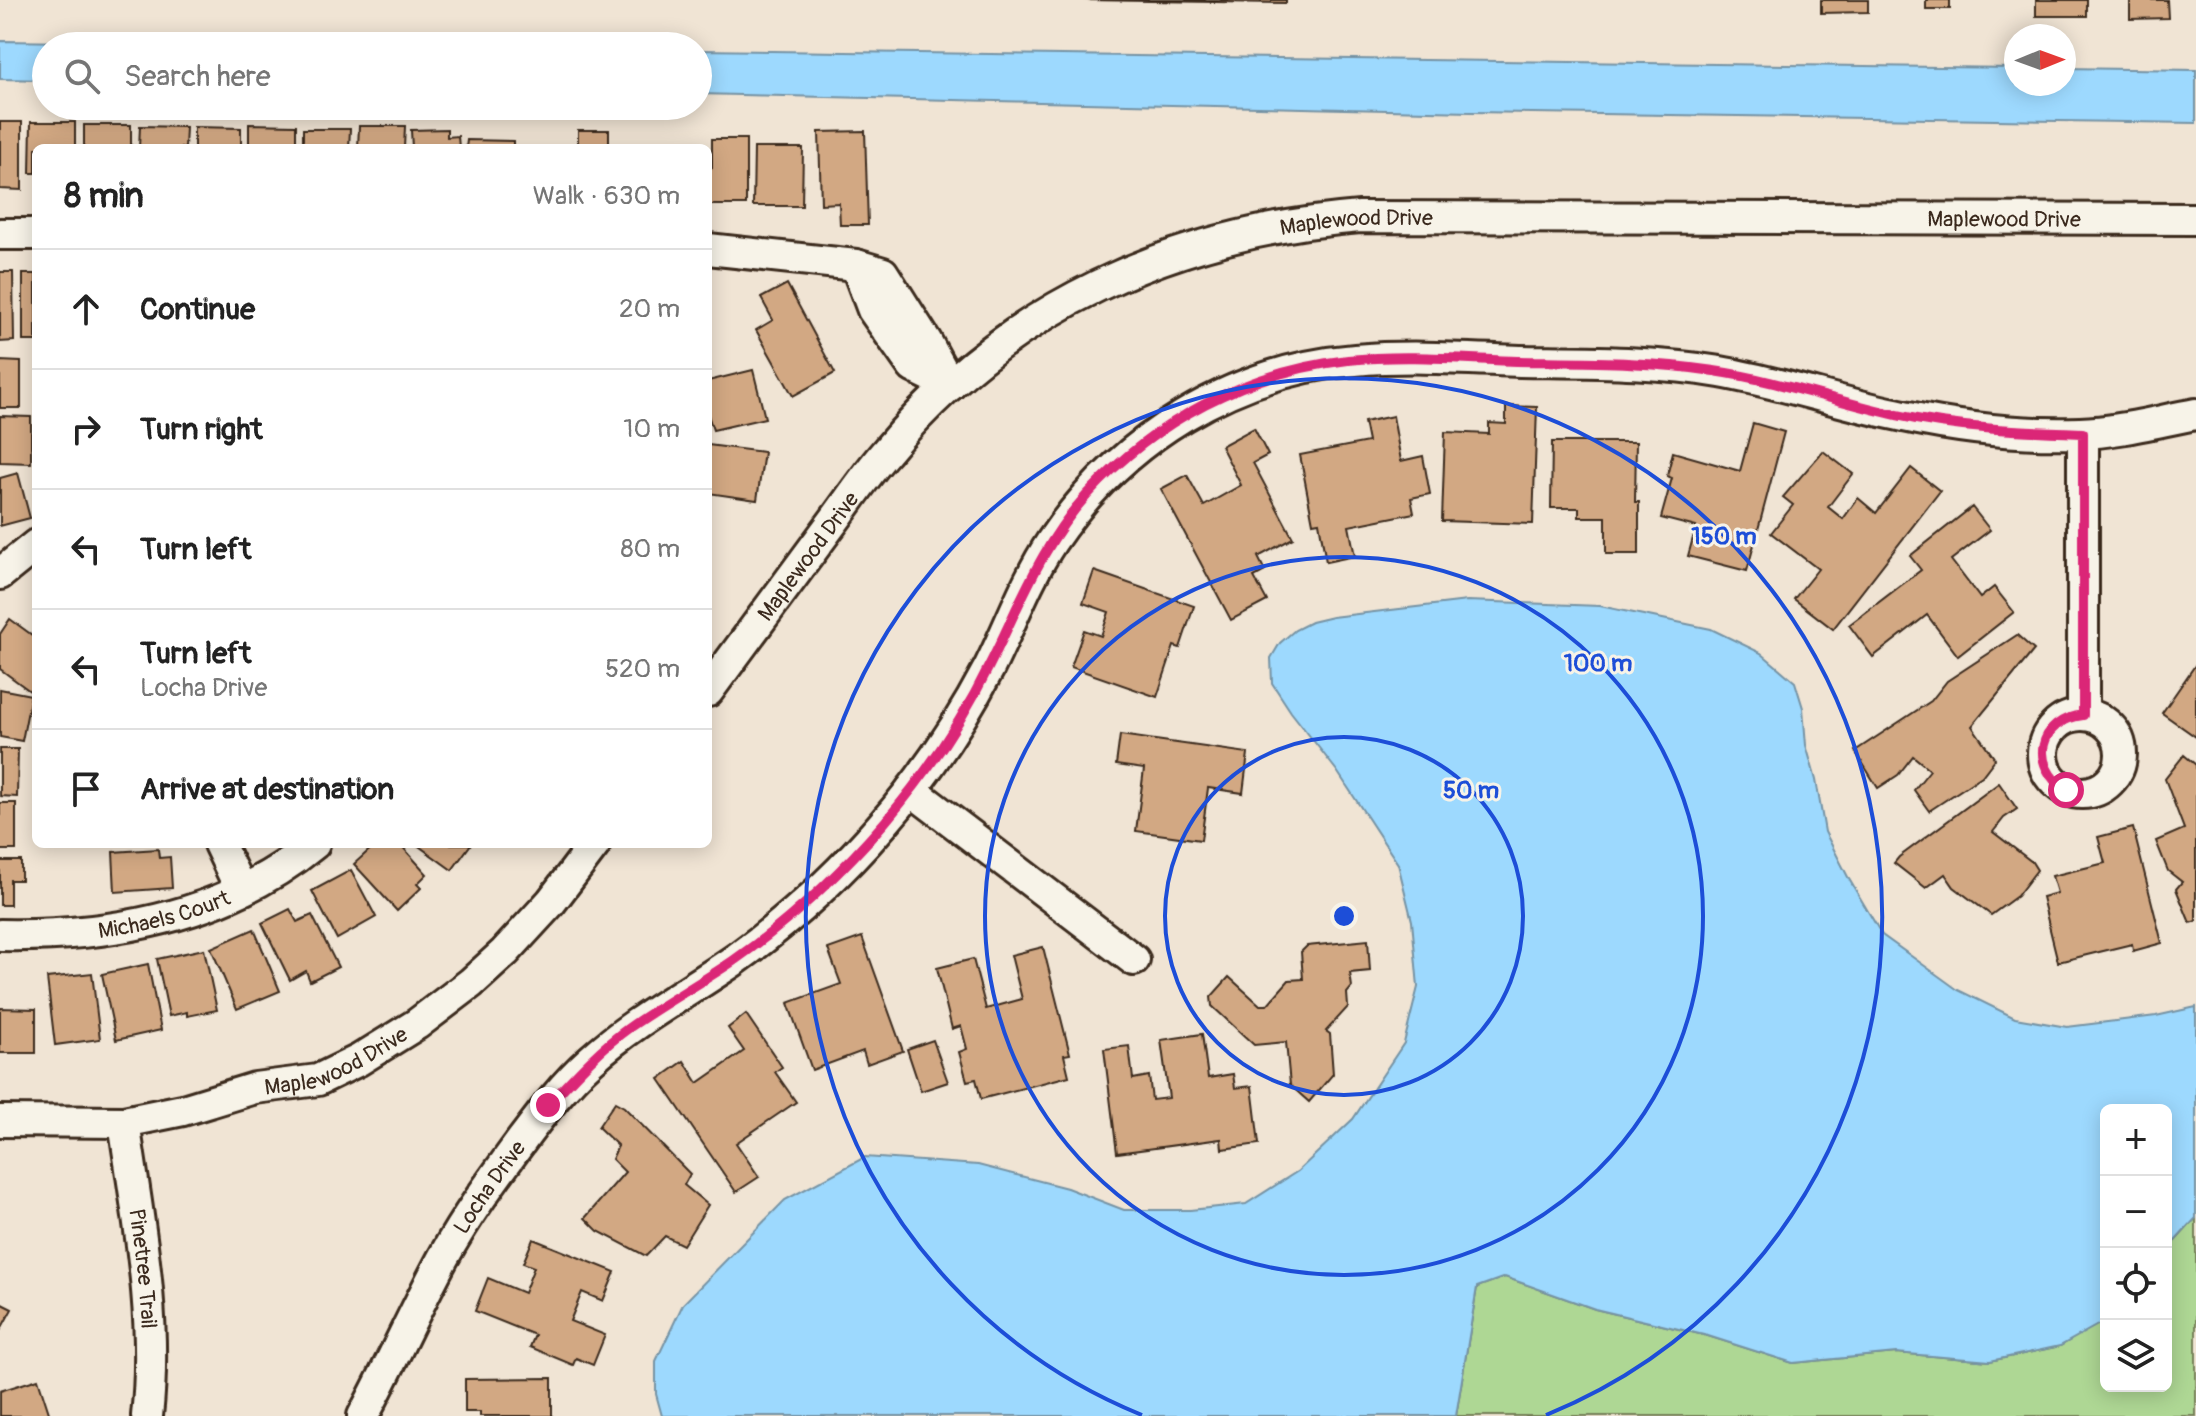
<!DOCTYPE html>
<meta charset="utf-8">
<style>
body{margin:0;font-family:Pangolin,sans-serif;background:#f2f2f2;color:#222}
.controls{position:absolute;right:24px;bottom:24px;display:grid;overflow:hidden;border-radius:12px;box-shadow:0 4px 20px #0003}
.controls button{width:72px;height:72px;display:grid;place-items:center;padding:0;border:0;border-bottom:2px solid #e0e0e0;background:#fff;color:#222;font:40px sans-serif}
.compass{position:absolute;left:2004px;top:24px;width:72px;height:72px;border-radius:50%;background:#fff;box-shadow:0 4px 20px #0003;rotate:89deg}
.stop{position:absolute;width:24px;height:24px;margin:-18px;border:6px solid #db2777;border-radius:50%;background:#fff}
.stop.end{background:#db2777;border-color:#fff;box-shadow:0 2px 8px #0008}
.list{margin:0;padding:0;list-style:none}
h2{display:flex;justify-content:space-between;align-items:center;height:104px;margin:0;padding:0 32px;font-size:34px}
h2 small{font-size:26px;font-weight:400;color:#767676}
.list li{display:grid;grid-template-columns:52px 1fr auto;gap:24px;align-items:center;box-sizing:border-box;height:120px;padding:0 32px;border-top:2px solid #e0e0e0}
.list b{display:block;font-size:30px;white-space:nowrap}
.list p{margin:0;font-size:26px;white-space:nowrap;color:#767676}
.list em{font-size:26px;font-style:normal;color:#767676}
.icon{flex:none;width:44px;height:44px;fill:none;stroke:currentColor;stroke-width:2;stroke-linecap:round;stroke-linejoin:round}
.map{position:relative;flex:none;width:2196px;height:1416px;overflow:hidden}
.search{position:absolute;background:#fff;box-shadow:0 4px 20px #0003;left:32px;top:32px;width:680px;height:88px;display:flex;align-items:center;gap:20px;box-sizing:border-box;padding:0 28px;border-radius:44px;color:#767676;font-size:30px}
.panel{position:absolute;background:#fff;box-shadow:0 4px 20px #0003;left:32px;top:144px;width:680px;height:704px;border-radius:12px}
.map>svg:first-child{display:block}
.green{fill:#aed794;stroke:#748059;stroke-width:2}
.water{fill:#9dd9fe;stroke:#7693a4;stroke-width:2}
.building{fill:#d2a883;stroke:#3b2a1e;stroke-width:2}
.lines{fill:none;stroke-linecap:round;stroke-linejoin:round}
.minor-casing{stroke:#3b2a1e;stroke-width:36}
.minor{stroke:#f7f3e8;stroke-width:30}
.route{stroke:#db2777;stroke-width:10}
.ring{fill:none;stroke:#1d4ed8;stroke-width:4}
.labels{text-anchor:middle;stroke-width:6;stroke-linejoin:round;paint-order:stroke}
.street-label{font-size:22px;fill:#3b2a1e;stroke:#f7f3e8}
.centre{fill:#1d4ed8;stroke:#f7f3e8;stroke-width:4}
.ring-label{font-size:24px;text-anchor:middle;font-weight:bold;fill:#1d4ed8;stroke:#f7f3e8;stroke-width:6;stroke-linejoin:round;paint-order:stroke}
</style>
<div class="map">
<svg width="2196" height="1416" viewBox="0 0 2196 1416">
<rect width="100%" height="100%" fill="#f0e4d4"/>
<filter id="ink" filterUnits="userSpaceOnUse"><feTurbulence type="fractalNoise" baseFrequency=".0125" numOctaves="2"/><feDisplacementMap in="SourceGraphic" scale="16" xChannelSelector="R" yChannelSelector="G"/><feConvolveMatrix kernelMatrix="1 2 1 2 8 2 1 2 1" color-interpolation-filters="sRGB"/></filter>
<g filter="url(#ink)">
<!-- green -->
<path class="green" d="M2196,1218V1416H1456L1477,1287L1505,1277L1595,1309L1708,1336L1793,1363L1896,1353L1990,1361L2060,1346L2106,1319V1386H2166V1251Z"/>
<!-- water -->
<g class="water">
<path d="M0,41L369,46H46V80L0,79Z"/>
<path d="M698,50L2016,68V84H2064V68L2196,70V123L1471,112L698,94Z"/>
<path d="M1467,601L1600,606L1711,629L1761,653L1795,682L1803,708L1806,745L1816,780L1825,832L1849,879L1882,935L1958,990L2015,1018L2067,1027L2156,1016L2196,1007V1218L2166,1251V1110H2106V1319L2103,1322L2060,1346L1990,1361L1896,1353L1793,1363L1708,1336L1595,1309L1505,1277L1477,1287L1456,1416H662L656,1394V1361L683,1304L785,1200L865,1157L978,1165L1067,1188L1124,1210H1190L1246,1204L1298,1171L1353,1119L1404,1043L1418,987L1412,921L1398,864L1337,771L1291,712L1272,683L1271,658L1280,643L1295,630L1311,622L1332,617Z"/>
</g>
<!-- building -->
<g class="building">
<path d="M1083,0H1286V3Z"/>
<path d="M1821,0H1868V12L1821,13Z"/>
<rect x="1926" y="0" width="24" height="9"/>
<rect x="2036" y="0" width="51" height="16"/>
<path d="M2130,0H2167L2168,18L2130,19Z"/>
<path d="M0,122H22V190L0,189Z"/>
<path d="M31,122H75V148H36V173H30Z"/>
<path d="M249,124L296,125V148H249Z"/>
<rect x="84" y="125" width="47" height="23"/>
<path d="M140,126L186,127L185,148H139Z"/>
<path d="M359,126H405L404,148H358Z"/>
<path d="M194,127L241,128V148H194Z"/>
<path d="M303,129H350L349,148H303Z"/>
<path d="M447,129V137L458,136L459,148H412L411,130Z"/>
<rect x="578" y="130" width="31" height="18"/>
<path d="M865,131L868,225H840L839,203L821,204L819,132Z"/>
<path d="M712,139H746V205H708V168H712Z"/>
<path d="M467,140L513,141V148H466Z"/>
<path d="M754,148H803L802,206H753Z"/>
<path d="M0,272H13L14,341L0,342Z"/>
<rect x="23" y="274" width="13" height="67"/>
<path d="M787,284L835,373L793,396L756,330L773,320L761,298Z"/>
<path d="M0,361L21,362V408H0Z"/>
<path d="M753,370L765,418L713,430L708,415V381Z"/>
<path d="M1506,406L1537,407L1533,524L1442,521L1445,432L1489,434V423L1506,424Z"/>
<path d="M0,416L31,417V463L0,462Z"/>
<path d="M1393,416L1401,461L1423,456L1430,494L1411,498L1414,513L1349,526L1355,556L1326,562L1319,522L1313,523L1300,455L1368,442L1364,422Z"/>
<path d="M1753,423L1784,432L1747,571L1688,556L1696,527L1661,518L1672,478L1667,476L1673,452L1740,471Z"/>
<path d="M1254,428L1268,455L1253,463L1293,538L1258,557L1265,571L1254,577L1267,601L1231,620L1161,489L1187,475L1204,506L1241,485L1221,446Z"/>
<path d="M1552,442H1636L1635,502H1639V554H1606V517H1579V508H1551Z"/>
<path d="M708,445L764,452L757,500L708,493Z"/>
<path d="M1823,451L1853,474L1828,507L1843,519L1858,498L1876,513L1911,468L1940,491L1833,629L1794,599L1818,569L1771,533L1793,505L1783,497Z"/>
<path d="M18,473L30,518L0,526V478Z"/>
<path d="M1972,507L1990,530L1951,560L1980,598L1994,587L2014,612L1958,656L1927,615L1873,657L1849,625L1921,570L1910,556Z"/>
<path d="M1094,571L1194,606L1180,648L1174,646L1157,697L1071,667L1084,630L1101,636L1109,612L1083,603Z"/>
<path d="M10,619L36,638L34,694L0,669V634Z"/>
<path d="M2017,635L2034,650L1972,726L1995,759L1982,776L1929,811L1914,790L1930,770L1913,756L1898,775L1878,788L1855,751L1931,701L1947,681Z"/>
<path d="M2196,664V737L2162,713Z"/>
<path d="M0,689L31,695L22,741L0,737Z"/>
<path d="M1120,735L1248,753L1243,793L1208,788L1201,840L1136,831L1144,769L1116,765Z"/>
<path d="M0,749H18L17,797L0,796Z"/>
<path d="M2184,755L2196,765V921L2190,923L2176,889L2182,882L2168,871L2156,841L2184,829L2165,779Z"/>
<path d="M1999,783L2017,809L2004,818L1993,832L2032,862L2037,870L2017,896L1991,915L1954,887L1945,874L1926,888L1894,863L1899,857Z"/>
<rect x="0" y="803" width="16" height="47"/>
<path d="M2133,828L2162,943L2133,951L2132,944L2058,962L2042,897L2057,893L2052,876L2105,863L2098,837Z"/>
<path d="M376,844H400L427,874L417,884L421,888L397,911L354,864Z"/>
<path d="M416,844H471L452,870Z"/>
<path d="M158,849L159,858L170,857L172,888L115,892L113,852Z"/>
<path d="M0,861H21V880H10V905H0Z"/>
<path d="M351,870L376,917L337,939L312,891Z"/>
<path d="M290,909L297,922L312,915L338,967L310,981L306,971L290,980L262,923Z"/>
<path d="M254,929L280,991L237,1009L211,948Z"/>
<path d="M862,937L903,1051L867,1064L863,1051L812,1070L788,1003L841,984L828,949Z"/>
<path d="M1368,940L1370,971L1350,973L1352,987L1347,993L1348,1007L1326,1031L1330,1034L1333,1074L1309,1102L1290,1085L1286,1042L1254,1045L1212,1006L1211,997L1229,977L1260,1005H1267L1289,980L1303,979L1301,952L1307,946Z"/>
<path d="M1043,947L1070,1054L1064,1055L1069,1076L981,1099L976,1079L967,1081L959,1052L967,1049L961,1026L952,1029L937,968L973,959L986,1009L1022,999L1011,955Z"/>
<path d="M204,949L217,1010L187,1016V1012L169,1016L157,959Z"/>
<path d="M148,964L161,1030L116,1040L102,974Z"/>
<path d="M92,973L100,1039L55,1045L47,978Z"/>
<path d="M0,1008L36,1009V1053H0Z"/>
<path d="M746,1014L782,1067L775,1072L796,1102L736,1143L759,1177L736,1192L659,1079L684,1061L698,1083L744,1051L728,1028Z"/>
<path d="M1202,1034L1208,1078L1233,1074L1235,1088L1252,1086L1259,1144L1222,1149L1221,1139L1117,1153L1104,1049L1129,1046L1133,1079L1149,1076L1152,1100L1169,1098L1161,1040Z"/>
<path d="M933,1040L948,1082L921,1091L907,1049Z"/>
<path d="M615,1102L624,1107L690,1174L684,1185L708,1205L683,1245L665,1236L646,1256L598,1231L585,1218L625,1172L612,1159L618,1146L598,1127Z"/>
<path d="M533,1239L615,1272L603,1301L582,1292L570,1321L605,1335L593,1365L576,1358L573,1365L530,1347L535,1335L475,1311L488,1278L524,1293L534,1267L523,1263Z"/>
<path d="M0,1303L12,1309L0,1331Z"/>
<path d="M552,1378V1416H480V1412H465V1379Z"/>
<path d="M38,1379L50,1416H0V1391Z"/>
</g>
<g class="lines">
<!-- minor casing -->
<g class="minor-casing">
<g id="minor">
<path d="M0,234H36"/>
<path d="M708,249L856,265L883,273L926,341L950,385"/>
<path d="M856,265L873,310L913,367L950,385"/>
<path d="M0,574L36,545"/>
<path id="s1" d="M708,691C748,637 787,584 827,530C846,505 864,477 885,453C1005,307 1174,232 1360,217L2196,219"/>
<path d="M2083,715V433"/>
<circle cx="2082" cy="754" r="39"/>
<path d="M911,790L1134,960"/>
<path d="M219,844L241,890"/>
<path id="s2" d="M0,935C110,937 226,917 314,844"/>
<path id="s3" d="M0,1121L124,1122L183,1110L255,1088L318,1080L359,1060L417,1024L471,983L505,952L551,902L595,844"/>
<path id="s4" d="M124,1122C138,1219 158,1318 147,1416"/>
<path id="s5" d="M363,1416C391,1364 415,1310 443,1258C466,1216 494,1178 522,1140C543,1112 564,1084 591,1060C635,1020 687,993 736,959C790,920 840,874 883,824C924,777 960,723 989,668C1010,626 1026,580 1052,541C1121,439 1232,370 1355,360C1410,355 1466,359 1520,361C1587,362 1654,361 1720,372C1783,383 1842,404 1904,416C1960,428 2022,435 2080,433C2118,432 2158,421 2196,414"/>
</g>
</g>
<!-- minor -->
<use href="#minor" class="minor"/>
</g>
</g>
<g class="lines" filter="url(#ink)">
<!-- route -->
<path class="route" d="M548,1105C574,1077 599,1049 630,1027C663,1004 699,984 733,961C789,922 840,874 885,822C925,775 962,722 989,666C1019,607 1041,545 1087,495C1156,420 1246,372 1348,360C1403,354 1461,359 1517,361C1583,362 1649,361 1714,371C1776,380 1835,401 1897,415C1958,429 2021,431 2083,433V715C2038,720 2029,765 2066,790"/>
</g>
<!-- distance rings -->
<g class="ring">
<circle cx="1344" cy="916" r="179"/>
<circle cx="1344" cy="916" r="359"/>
<path d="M1142 1415A538 538 0 1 1 1546 1415"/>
</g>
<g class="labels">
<!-- street labels -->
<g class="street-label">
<text dy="8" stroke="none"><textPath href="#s1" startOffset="1486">Maplewood Drive</textPath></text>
<text dy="8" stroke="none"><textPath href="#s1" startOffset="838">Maplewood Drive</textPath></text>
<text dy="8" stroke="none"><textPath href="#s1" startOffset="168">Maplewood Drive</textPath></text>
<text dy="8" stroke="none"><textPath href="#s2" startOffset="166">Michaels Court</textPath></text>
<text dy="8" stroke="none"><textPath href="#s3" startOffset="346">Maplewood Drive</textPath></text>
<text dy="8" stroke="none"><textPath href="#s5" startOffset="262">Locha Drive</textPath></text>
<text dy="8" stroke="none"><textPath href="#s4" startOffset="148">Pinetree Trail</textPath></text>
</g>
</g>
<circle cx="1344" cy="916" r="12" class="centre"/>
<g class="ring-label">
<text x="1724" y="544">150 m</text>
<text x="1598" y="671">100 m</text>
<text x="1471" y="798">50 m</text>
</g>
</svg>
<div class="controls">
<button>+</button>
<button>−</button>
<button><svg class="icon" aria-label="locate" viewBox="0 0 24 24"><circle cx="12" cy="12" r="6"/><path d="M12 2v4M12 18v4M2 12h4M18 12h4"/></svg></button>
<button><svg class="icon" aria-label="layers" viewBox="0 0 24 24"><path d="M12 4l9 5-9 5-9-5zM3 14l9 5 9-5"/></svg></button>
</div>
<svg class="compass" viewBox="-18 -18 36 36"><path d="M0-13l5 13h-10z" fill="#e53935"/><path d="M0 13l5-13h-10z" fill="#767676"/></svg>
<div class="stop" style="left:2066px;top:790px"></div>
<div class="stop end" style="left:548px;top:1105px"></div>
<div class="search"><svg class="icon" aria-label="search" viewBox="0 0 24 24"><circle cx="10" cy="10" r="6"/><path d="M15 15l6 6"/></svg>Search here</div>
<section class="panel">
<h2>8 min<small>Walk · 630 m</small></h2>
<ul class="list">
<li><svg class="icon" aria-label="ahead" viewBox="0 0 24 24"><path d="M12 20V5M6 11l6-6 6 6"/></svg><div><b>Continue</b></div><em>20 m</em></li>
<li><svg class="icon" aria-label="right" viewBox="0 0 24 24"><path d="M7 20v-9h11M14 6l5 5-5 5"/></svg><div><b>Turn right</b></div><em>10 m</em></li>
<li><svg class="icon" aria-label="left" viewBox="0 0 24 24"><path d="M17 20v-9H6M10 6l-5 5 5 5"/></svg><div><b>Turn left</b></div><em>80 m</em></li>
<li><svg class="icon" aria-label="left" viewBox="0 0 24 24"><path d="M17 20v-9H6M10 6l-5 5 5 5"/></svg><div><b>Turn left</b><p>Locha Drive</p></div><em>520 m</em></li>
<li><svg class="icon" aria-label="arrive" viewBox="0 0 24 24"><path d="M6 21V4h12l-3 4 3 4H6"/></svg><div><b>Arrive at destination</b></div></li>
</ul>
</section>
</div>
